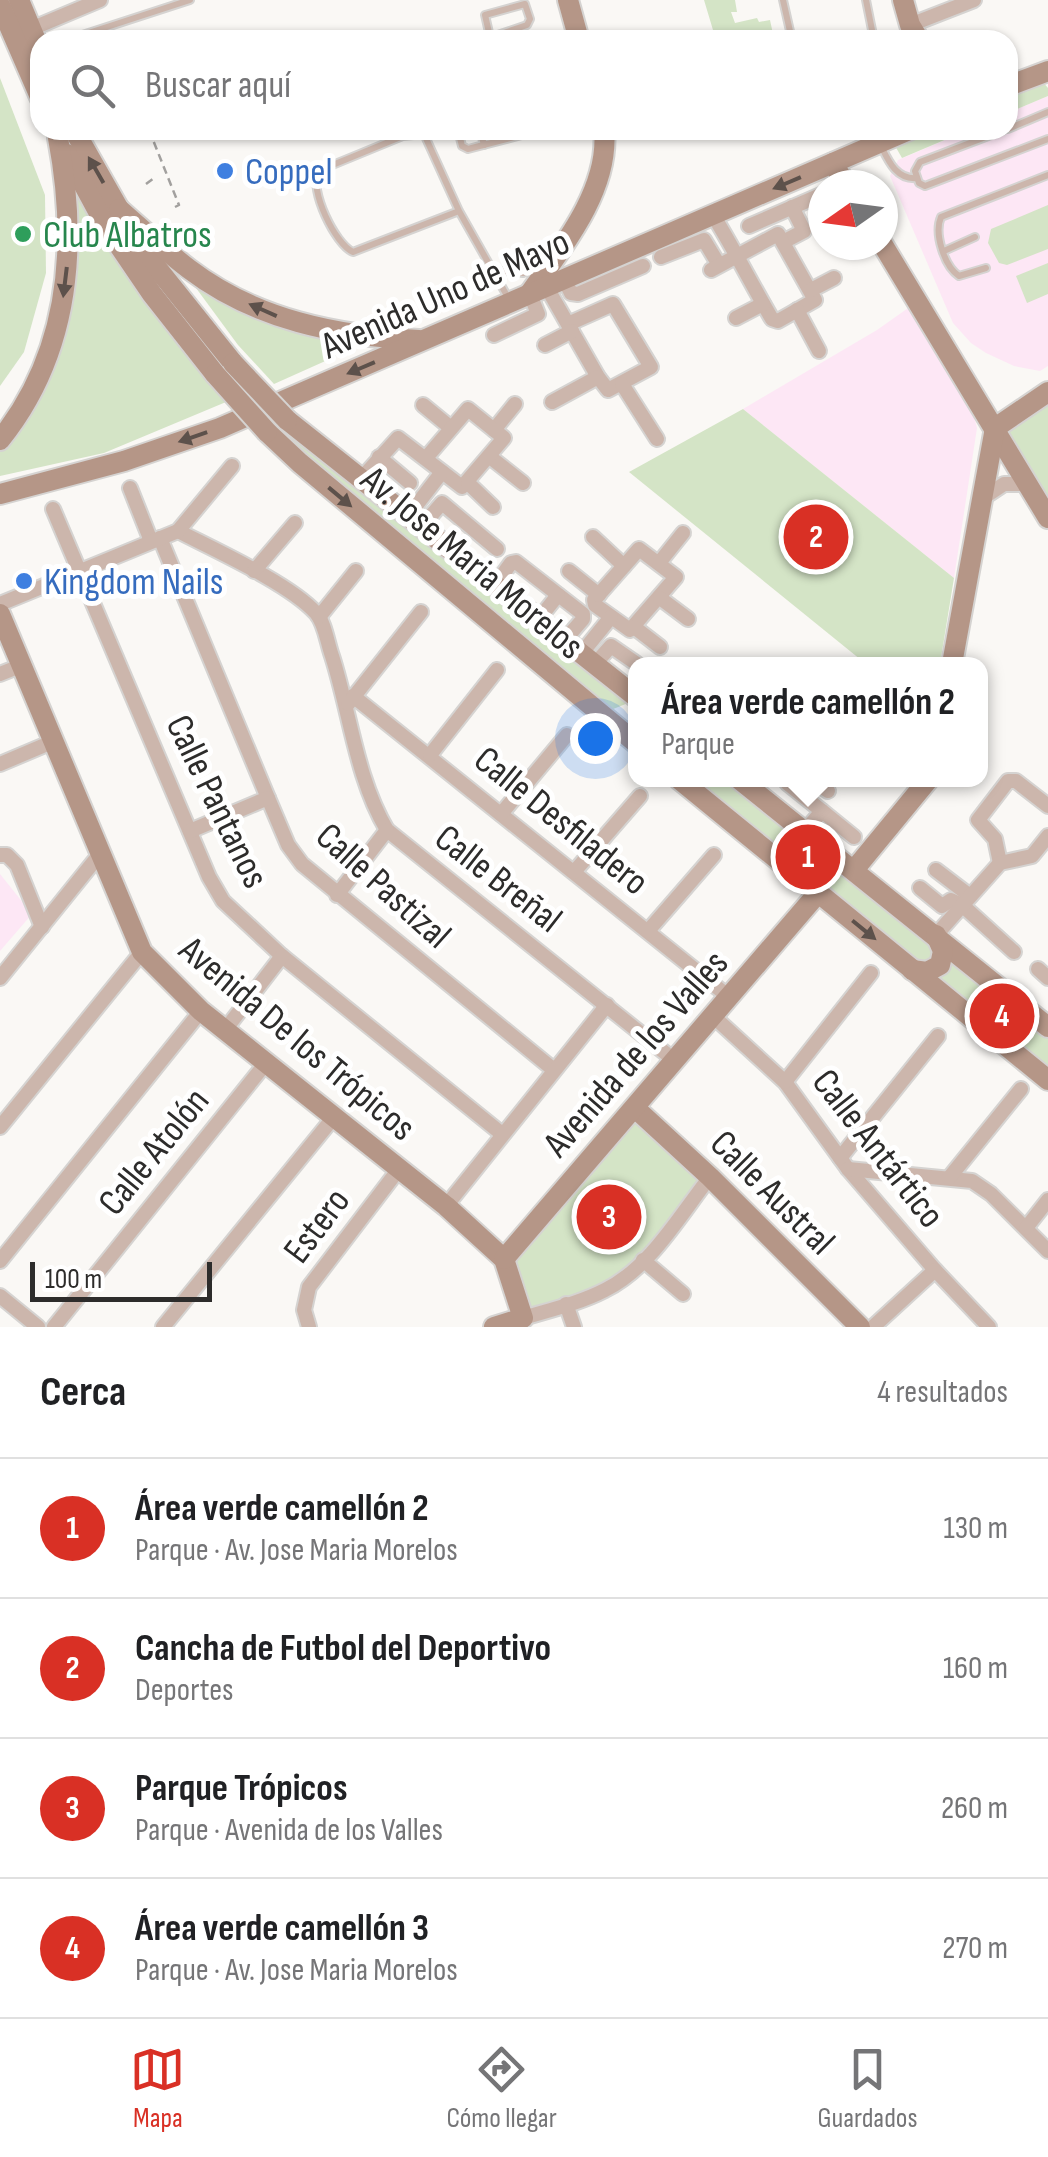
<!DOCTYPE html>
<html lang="es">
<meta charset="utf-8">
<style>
body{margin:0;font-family:"Sofia Sans Condensed",sans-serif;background:#f6f6f6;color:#202124}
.compass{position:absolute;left:808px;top:170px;width:90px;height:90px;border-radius:50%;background:#fff;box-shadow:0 2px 8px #0004;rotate:256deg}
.scale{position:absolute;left:30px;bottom:25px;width:182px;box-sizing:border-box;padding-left:10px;border:5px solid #2d2c2b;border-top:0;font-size:28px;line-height:35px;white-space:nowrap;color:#2d2c2b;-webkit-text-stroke:8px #fff;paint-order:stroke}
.you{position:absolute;left:595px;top:738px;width:35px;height:35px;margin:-25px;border:8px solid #fff;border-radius:50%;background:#1a73e8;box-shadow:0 0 0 15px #1a73e833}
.badge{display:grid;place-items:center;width:65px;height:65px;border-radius:50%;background:#d93025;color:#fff;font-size:32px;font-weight:700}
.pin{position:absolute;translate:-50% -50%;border:5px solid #fff;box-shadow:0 2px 10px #0006}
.popup{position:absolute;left:628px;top:657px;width:360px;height:130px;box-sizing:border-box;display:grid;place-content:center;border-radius:20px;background:#fff;filter:drop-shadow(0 2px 8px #0005);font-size:32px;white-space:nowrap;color:#757577}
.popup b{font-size:38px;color:#202124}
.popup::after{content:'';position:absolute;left:50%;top:100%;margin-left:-20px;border:20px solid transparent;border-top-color:#fff}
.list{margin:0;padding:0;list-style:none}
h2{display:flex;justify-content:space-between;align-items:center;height:130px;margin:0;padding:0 40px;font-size:42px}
h2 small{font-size:32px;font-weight:400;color:#757577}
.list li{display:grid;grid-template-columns:65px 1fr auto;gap:30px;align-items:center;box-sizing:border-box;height:140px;padding:0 40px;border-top:2px solid #e0e0e0}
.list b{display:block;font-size:38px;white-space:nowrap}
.list p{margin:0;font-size:32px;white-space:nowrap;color:#757577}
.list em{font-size:32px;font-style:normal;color:#757577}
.icon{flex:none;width:55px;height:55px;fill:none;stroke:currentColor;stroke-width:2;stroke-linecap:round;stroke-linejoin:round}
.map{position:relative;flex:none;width:1048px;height:1327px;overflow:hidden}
.search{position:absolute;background:#fff;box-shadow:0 2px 8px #0004;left:30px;right:30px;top:30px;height:110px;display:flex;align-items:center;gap:25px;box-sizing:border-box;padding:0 35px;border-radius:30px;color:#757577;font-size:38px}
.sheet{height:690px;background:#fff}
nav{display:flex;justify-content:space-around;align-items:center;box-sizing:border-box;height:140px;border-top:2px solid #e0e0e0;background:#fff;font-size:28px;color:#757577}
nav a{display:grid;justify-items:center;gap:5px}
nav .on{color:#d93025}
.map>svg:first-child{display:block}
.education{fill:#fde7f5}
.green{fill:#d4e4c6}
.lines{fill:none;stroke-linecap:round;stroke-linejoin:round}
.lane-casing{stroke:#d5d3d1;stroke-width:10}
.street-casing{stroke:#d5d3d1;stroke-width:18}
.secondary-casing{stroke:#d5d3d1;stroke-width:24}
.path{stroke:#a2a09e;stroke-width:2.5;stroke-dasharray:8 5;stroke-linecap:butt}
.lane{stroke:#ccb6ac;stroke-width:6}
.street{stroke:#ccb6ac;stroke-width:14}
.secondary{stroke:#b59687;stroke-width:20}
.secondary-bridge-casing{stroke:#d5d3d1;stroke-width:24;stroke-linecap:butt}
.secondary-bridge{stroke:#b59687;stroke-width:20}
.oneway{fill:#5d514b}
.shop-dot{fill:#3f7fe0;stroke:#fff;stroke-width:4}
.leisure-dot{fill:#2e9e5b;stroke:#fff;stroke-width:4}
.labels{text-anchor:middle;stroke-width:10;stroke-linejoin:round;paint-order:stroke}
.shop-label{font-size:38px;fill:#366cbe;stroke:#fff;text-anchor:start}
.leisure-label{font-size:38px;fill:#27864d;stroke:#fff;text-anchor:start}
.street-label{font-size:38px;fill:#2d2c2b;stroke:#fff}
</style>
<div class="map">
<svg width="1048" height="1327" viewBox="0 0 1048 1327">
<rect width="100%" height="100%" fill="#faf8f5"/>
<!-- education -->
<g class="education">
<path d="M1048,96V366L1040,371L1014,366L986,353L971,343L953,323L890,176L898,160L969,130H1008V113Z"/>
<path d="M911,306L973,413L977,428L954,578L743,409L877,330Z"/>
<path d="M0,874L32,914L0,951Z"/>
</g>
<!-- green -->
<g class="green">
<path d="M704,0H735L737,12H731L735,23L757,18L759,22L770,20L773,34L753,35V40H716Z"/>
<path d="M0,78L45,195L46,273L24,352L0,386Z"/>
<path d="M1043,82L1048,88V96L1008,113V97Z"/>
<path d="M928,130H968L902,158L894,144Z"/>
<path d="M75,193L145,299L226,402L104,453L0,476V448L38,393Z"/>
<path d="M1048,205V249L1007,265L999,263L988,243L991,229Z"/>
<path d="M1048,263V294L1027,303L1016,276Z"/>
<path d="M182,269L370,341L274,384L238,345Z"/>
<path d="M1048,393V515L997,428Z"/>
<path d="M743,409L954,578L940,664H866L629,472Z"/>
<path d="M267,421L318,454L628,703L606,712L488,616Z"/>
<path d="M687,780H734L943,950L923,972Z"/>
<path d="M946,958L1048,1029V1078L930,974Z"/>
<path d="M635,1110L707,1175L642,1260L604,1290L525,1316L507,1258Z"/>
</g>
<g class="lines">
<!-- lane casing -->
<g class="lane-casing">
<g id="lane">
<path d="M783,0L792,40"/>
<path d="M866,0L874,40"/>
<path d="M67,40L190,0"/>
<path d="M483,40L527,25L530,19L525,4L485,15L490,37"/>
<path d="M1008,129L1048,112"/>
<path d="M458,130L462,146L468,149L541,130"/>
<path d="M480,130L484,145"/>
<path d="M1004,130L920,162L915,171L919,183L925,186L1048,139"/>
<path d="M880,144C888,160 896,180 917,178"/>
<path d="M459,211L353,252C335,244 309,190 318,171L403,136L424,134L459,211L510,301"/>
<path d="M944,251L975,237"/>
<path d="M986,268L959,276C944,266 934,233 941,217L1048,175"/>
<path d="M494,270L523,273L540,264"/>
</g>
</g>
<!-- street casing -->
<g class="street-casing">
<g id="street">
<path d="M910,25L974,0"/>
<path d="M31,29L100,0"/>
<path d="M749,226L823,194"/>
<path d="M783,242L804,231L792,207"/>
<path d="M661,257L704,240L719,265"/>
<path d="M711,270L778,234L815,300L778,321L772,319C752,285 734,249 713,215"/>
<path d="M564,279L571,293L578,294L643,266"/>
<path d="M546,286L598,377L608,390L651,367L613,304L568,324"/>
<path d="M811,290L834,278"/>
<path d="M797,310L819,351"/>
<path d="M736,318L763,304"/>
<path d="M494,335L538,314L530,294"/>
<path d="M545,345L572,331"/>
<path d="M622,384L657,439"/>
<path d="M552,402L598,377"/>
<path d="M423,405L451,428"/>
<path d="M494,430L515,404"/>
<path d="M379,457L410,483"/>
<path d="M490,457L523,483"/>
<path d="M361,479L398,438L462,487L504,438L468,409L426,458"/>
<path d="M468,483L493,507"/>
<path d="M130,488L151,541"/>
<path d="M983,498L1004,484H1028"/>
<path d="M53,509L209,877L223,901L282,956L502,1134"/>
<path d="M408,516L442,472"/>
<path d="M422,526L442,503L497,549"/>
<path d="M178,531C215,550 290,584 316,613C325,623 327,642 332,656C350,712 356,778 387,830L674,1060"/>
<path d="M593,537L624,566"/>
<path d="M160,538L268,798L288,845L302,864L554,1070"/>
<path d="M639,549L676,577L630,630L595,605L594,600Z"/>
<path d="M659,563L683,533"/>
<path d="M254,571L295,523"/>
<path d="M569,571L599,595"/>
<path d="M495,585L511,563L516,562L583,614V619L564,641"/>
<path d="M660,598L688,619"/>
<path d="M0,604L178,531L232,466"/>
<path d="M319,617L356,571"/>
<path d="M538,620L558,595"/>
<path d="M634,627L660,647"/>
<path d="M581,654L611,617"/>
<path d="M594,665L611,646L637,664"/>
<path d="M0,674L20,666"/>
<path d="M353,696L729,997"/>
<path d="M348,704L421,612"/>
<path d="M430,755L497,670"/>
<path d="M0,764L52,742"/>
<path d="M812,780L828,791"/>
<path d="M787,783L822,811L805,831"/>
<path d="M822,811L854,837"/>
<path d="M501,814L567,735"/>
<path d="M190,831L268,798"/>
<path d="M0,855H7L17,865L42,927"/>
<path d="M1000,863L995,839L978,820L1008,781H1016L1048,806"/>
<path d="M936,870L970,896"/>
<path d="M574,872L640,796"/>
<path d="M920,888L942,906L951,900L962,905L1014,952"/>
<path d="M337,895L387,830"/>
<path d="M648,931L714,855"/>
<path d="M936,935L1000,863L1032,856L1048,836"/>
<path d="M1038,969L1048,978"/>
<path d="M0,978L100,854"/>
<path d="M713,1016L785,1082L848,1169L935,1270L989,1327"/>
<path d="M225,1030L282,956"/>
<path d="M785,1082L871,973"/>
<path d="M0,1127L142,952"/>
<path d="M840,1158L938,1036"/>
<path d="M848,1169L972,1181L991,1194L1048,1251"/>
<path d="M949,1178L1021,1089"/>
<path d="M446,1206L607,1005"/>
<path d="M1026,1228L1048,1200"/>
<path d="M643,1260L683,1294"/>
<path d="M0,1261L201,1011"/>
<path d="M0,1296L38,1327"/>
<path d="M566,1304L574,1327"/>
<path d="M523,1318C550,1310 580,1303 605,1290C650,1268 680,1215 710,1177"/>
<path d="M54,1327L266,1063"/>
<path d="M163,1327L334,1117"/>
<path d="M309,1327L304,1310L309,1287L399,1169"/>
<path d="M873,1327L935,1270"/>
</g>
</g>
<!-- secondary casing -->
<g class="secondary-casing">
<g id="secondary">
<path d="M19,0L40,50"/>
<path d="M568,0L579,40"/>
<path d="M903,0L910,25L919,40"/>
<path d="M0,5L40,97"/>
<path d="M1008,86L1048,71"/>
<path d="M74,130L141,248L233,363"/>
<path d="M67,154L107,228L152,294L215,374"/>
<path d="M833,163L846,185"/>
<path d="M119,209C142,229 165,251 189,269C256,320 337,336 419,340"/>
<path d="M883,245L1048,518"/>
<path d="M530,293C562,248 610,189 604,130"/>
<path d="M287,420L636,697"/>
<path d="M267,432L300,463L636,743"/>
<path d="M0,440C70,353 78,244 58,138"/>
<path d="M0,494L124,461L220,428L909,130"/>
<path d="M0,614L142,952L201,1011L446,1206L504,1259L523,1318L494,1327"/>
<path d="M952,664L995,428L1048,392"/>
<path d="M680,780L1048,1080"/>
<path d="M740,780L1048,1027"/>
<path d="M854,870L928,780"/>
<path d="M912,970L927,972L940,965L943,951L936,935"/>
<path d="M635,1108L710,1177L860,1327"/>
<path d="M504,1259L818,893"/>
</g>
</g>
<!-- path -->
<g class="path">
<path d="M149,130L179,205L175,207"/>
<path d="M146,184L154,178"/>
</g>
<!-- lane -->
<use href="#lane" class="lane"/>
<!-- street -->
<use href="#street" class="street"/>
<!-- secondary -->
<use href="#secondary" class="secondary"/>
<!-- secondary-bridge casing -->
<g class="secondary-bridge-casing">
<g id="secondary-bridge">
<path d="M233,363L287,420"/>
<path d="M215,374L267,432"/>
</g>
</g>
<!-- secondary-bridge -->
<use href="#secondary-bridge" class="secondary-bridge"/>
</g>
<!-- one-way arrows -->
<defs><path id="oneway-solid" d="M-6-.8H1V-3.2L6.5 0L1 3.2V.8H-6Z" transform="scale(2.5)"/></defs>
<g class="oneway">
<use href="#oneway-solid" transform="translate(96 170) rotate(-120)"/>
<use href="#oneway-solid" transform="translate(787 183) rotate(157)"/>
<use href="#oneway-solid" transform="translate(65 282) rotate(97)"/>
<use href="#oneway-solid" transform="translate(263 310) rotate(-156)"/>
<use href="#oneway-solid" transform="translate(361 368) rotate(157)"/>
<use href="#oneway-solid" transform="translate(193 437) rotate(161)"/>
<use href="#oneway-solid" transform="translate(340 497) rotate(40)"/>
<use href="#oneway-solid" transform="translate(864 930) rotate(39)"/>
</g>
<!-- markers -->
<g class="shop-dot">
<circle cx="225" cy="171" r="10"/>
<circle cx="24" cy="581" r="10"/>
</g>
<circle class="leisure-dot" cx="23" cy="234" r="10"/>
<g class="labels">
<!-- shop labels -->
<g class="shop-label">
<text x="245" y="184">Coppel</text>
<text x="44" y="594">Kingdom Nails</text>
</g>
<!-- leisure labels -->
<g class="leisure-label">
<text x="43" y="247">Club Albatros</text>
</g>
<!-- street labels -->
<g class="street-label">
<text transform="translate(445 293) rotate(-24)" y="13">Avenida Uno de Mayo</text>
<text transform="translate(473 562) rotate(40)" y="13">Av. Jose Maria Morelos</text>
<text transform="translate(218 801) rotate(64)" y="13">Calle Pantanos</text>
<text transform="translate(562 820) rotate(39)" y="13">Calle Desfiladero</text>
<text transform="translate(499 878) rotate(38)" y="13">Calle Breñal</text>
<text transform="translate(384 885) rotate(42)" y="13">Calle Pastizal</text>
<text transform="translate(298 1038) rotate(40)" y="13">Avenida De los Trópicos</text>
<text transform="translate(635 1053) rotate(-49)" y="13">Avenida de los Valles</text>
<text transform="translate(879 1148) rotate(52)" y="13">Calle Antártico</text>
<text transform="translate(153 1151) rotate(-51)" y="13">Calle Atolón</text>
<text transform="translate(773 1192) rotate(45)" y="13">Calle Austral</text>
<text transform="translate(316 1225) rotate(-53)" y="13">Estero</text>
</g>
</g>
</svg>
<svg class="compass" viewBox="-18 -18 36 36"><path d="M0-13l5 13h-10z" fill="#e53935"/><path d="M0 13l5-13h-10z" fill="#757577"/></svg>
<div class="scale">100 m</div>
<div class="you"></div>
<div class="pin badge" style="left:808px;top:857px">1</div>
<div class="popup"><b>Área verde camellón 2</b>Parque</div>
<div class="pin badge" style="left:816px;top:537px">2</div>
<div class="pin badge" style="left:609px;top:1217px">3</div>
<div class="pin badge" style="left:1002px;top:1016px">4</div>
<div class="search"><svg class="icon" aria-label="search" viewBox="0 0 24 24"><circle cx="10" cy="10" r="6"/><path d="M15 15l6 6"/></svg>Buscar aquí</div>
</div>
<section class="sheet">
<h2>Cerca<small>4 resultados</small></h2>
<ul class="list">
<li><span class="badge">1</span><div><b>Área verde camellón 2</b><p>Parque · Av. Jose Maria Morelos</p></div><em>130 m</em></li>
<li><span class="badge">2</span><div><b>Cancha de Futbol del Deportivo</b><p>Deportes</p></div><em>160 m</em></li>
<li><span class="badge">3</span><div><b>Parque Trópicos</b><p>Parque · Avenida de los Valles</p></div><em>260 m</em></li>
<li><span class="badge">4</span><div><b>Área verde camellón 3</b><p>Parque · Av. Jose Maria Morelos</p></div><em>270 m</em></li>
</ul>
</section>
<nav>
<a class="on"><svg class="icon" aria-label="map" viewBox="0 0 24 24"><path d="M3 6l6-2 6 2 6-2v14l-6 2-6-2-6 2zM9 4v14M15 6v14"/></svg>Mapa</a>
<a><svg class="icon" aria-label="directions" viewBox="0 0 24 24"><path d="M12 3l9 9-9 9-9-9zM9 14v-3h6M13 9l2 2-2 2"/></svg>Cómo llegar</a>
<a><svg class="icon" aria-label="saved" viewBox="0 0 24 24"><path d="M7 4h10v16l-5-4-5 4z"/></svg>Guardados</a>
</nav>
